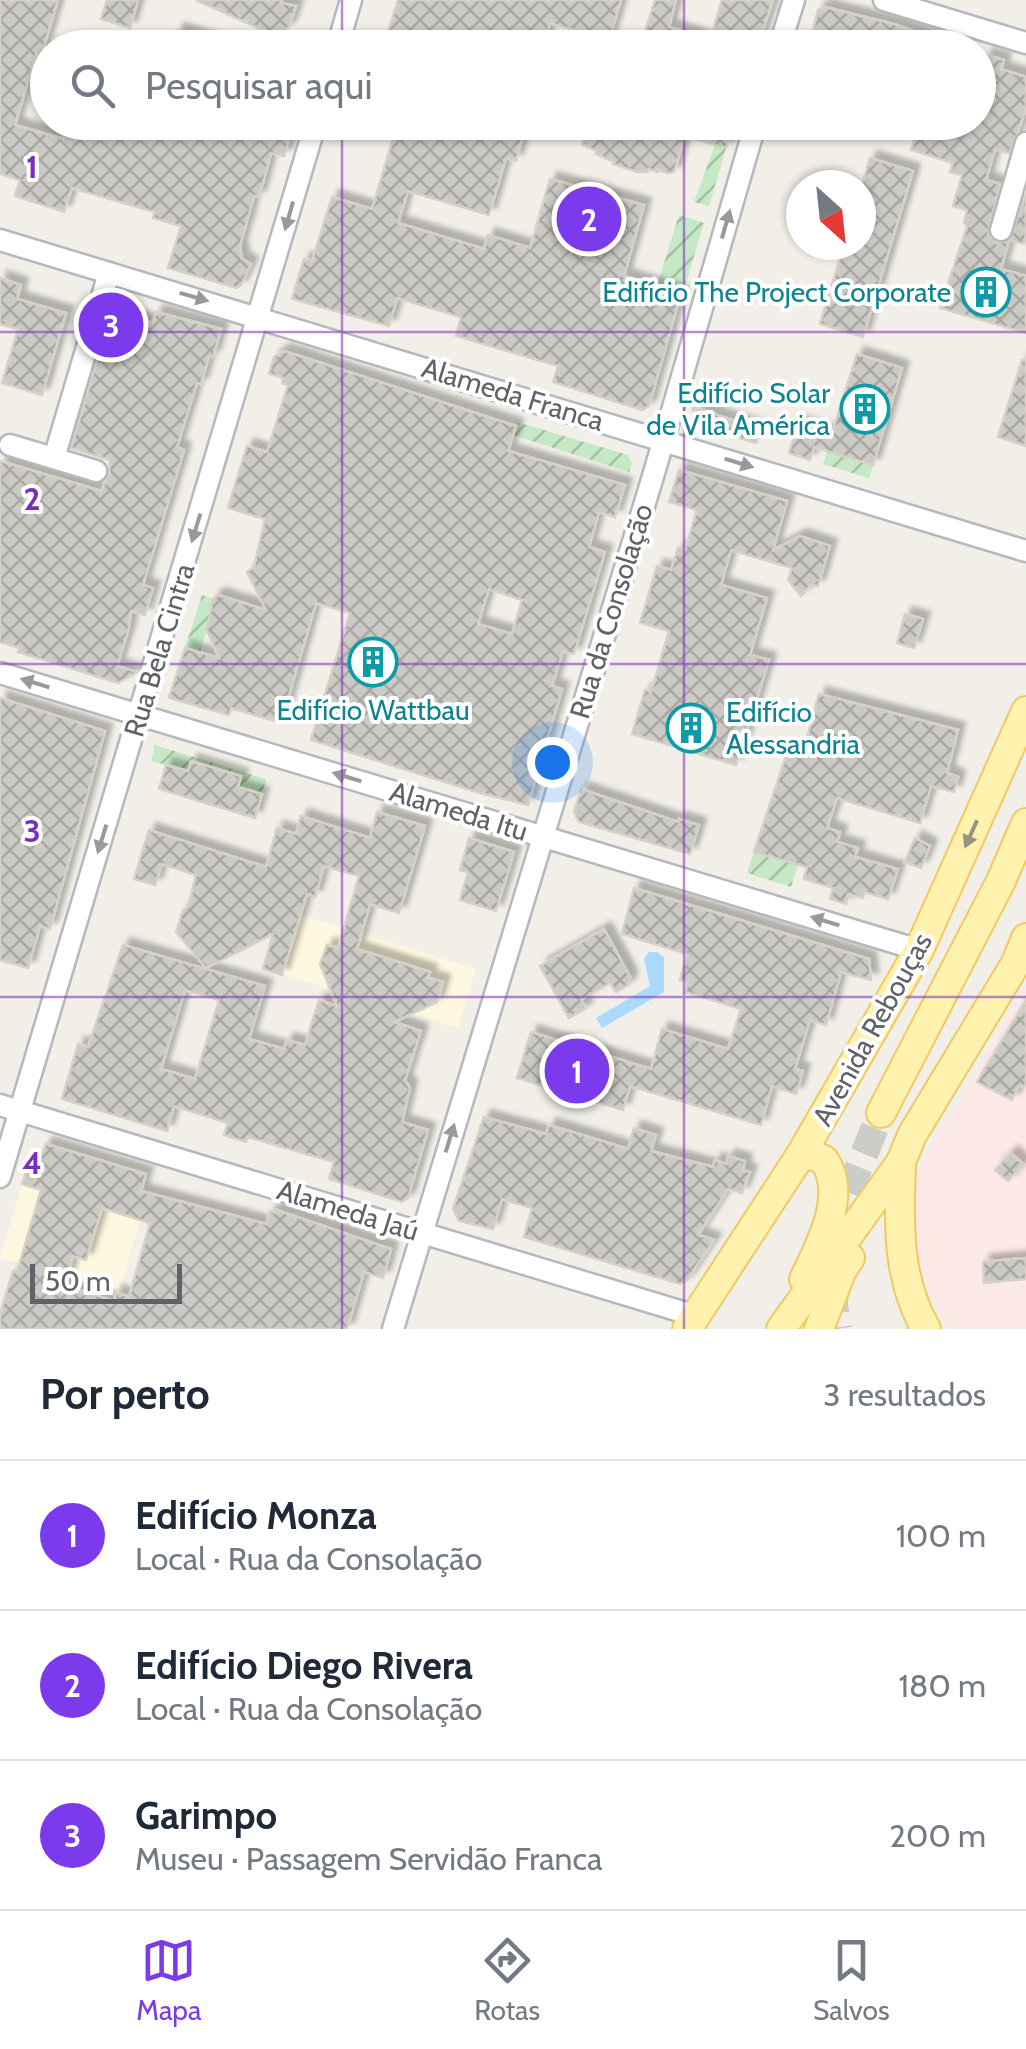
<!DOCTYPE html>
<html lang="pt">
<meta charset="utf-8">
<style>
body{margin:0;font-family:Cabin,sans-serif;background:#f6f6f7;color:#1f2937}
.compass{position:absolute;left:786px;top:170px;width:90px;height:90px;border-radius:50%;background:#fff;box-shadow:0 2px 8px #0004;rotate:153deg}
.scale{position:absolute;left:30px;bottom:25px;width:152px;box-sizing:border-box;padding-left:10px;border:5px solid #5f6368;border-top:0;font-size:28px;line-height:35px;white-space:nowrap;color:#5f6368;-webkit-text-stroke:8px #fff;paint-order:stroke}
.you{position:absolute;left:552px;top:762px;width:35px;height:35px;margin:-25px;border:8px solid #fff;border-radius:50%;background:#1a73e8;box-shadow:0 0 0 15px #1a73e833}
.badge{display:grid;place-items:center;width:65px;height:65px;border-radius:50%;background:#7c3aed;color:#fff;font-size:32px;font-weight:700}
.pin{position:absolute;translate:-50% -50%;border:5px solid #fff;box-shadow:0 2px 10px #0006}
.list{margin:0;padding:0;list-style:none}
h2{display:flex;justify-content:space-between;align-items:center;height:130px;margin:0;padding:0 40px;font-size:42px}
h2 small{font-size:32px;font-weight:400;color:#747a83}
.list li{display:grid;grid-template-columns:65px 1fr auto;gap:30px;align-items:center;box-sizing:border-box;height:150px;padding:0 40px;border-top:2px solid #e0e1e3}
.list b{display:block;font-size:38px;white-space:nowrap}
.list p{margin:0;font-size:32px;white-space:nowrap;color:#747a83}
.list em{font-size:32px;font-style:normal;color:#747a83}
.icon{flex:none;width:55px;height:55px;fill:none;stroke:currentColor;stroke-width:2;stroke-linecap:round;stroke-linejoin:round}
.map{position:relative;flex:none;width:1026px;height:1329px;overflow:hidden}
.search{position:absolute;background:#fff;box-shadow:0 2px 8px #0004;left:30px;right:30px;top:30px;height:110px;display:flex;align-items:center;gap:25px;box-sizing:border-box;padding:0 35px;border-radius:55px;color:#747a83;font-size:38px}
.sheet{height:580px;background:#fff}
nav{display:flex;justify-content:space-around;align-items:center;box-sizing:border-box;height:140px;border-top:2px solid #e0e1e3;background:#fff;font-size:28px;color:#747a83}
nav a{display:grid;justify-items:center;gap:5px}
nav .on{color:#7c3aed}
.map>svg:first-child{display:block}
.commercial{fill:#fef7e0}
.medical{fill:#fce8e6}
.garden{fill:url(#garden-furrows)}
.water{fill:#aadaff}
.building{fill:url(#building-cross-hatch);stroke:#d6d1c6;stroke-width:2.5;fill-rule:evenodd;filter:url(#shadow)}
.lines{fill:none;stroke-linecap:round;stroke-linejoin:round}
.major-tunnel{stroke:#ccccc8;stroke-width:28;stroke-dasharray:28 14;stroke-linecap:butt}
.minor-casing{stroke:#b5b8bc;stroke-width:25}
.major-casing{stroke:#f2c960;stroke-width:32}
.minor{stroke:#fff;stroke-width:20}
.major{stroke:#fff2af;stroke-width:28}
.oneway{fill:#979a9d}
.oneway2{fill:#979581}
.grid{fill:none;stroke:#7b2cbf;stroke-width:2.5;stroke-opacity:0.55}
.labels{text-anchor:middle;stroke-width:8;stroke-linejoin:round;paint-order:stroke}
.culture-label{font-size:28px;fill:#0d838f;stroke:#fff;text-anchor:end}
.street-label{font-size:28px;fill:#5f6368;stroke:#fff}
.grid-label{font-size:32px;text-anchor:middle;font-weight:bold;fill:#7b2cbf;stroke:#fff;stroke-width:8;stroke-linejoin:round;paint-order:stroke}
</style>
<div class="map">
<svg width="1026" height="1329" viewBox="0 0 1026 1329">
<defs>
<pattern id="garden-furrows" width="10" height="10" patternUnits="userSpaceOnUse" patternTransform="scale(2.5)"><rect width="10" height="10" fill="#c5e8c5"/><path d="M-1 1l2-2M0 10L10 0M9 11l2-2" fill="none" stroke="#a3c0a4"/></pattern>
<pattern id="building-cross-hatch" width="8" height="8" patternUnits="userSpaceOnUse" patternTransform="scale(2.5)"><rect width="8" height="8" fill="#cccac5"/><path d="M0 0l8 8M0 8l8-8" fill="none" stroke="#a9a8a4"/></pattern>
<filter id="shadow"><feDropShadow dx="7" dy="-7" stdDeviation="2.5" flood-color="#0004"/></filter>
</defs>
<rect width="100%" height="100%" fill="#f1efe8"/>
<!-- commercial -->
<g class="commercial">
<path d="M301,915L476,969L458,1028L283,974Z"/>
<path d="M22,1184L141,1220L118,1293L0,1258Z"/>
</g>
<!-- medical -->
<path class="medical" d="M1026,987V1329H952L939,1313L921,1268L916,1241V1177Z"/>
<!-- garden -->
<g class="garden">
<path d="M715,145L726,148L709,206L694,202Z"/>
<path d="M679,215L704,223L683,293L657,286Z"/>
<path d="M517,422L628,455L632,464L629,472L513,435Z"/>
<path d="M827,451L873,465L869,478L823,464Z"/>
<path d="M202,595L213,599V609L200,652L185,648Z"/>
<path d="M155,745L266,779L262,794L238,787L241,776L192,762L188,771L151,761Z"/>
<path d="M754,852L798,865L791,887L747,873Z"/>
</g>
<!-- water -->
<path class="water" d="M649,952H657L664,957V992L602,1028L596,1018L650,986L644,959Z"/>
<!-- building -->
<g class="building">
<path d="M0,0H58L41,56L36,54L15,125L63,139L69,122H214L233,128L234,122H294L284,156L271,153L259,197L254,196L240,246L242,259L251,264L241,285L237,288L168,268L181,226L153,218L155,212L72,188L64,212L15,196L20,180L0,174Z"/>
<path d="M107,0H138L130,28L101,19Z"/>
<path d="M196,0H282L281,3L296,6L289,27L274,35Z"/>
<path d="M398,0H621L609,40L550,23L543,48H383Z"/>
<path d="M655,0H676L669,27L710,40L722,0H773L757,48H640Z"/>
<path d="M825,7L897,25L948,44L947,48H844L811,38L818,10Z"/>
<path d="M177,30L221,43V48H172Z"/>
<path d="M986,55L1004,60L1001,69L1026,77V108L1018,132L1009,153L995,149L986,180L1000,184L988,232L996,243L1009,241L1001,269L1026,276V333L940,308L967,227L964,222L967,210L953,206L962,175L950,172L953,163L911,150L920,122H978V95L982,81L978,78Z"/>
<path d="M398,122L526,125L516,161L506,158L489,215L408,191L398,223L484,249L488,235L530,248L550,179L644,205L624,276L681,293L649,406L642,410L553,382L558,366L456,336L461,317L397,298L389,326L292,299L304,259L312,261L332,197L372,209Z"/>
<path d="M588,122H733L726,148L685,136L674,172L668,173L658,170V172L648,169V172H637L613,164L614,162L596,154V151L582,144Z"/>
<path d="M870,158L913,171L863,337L820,324L844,245H861V188Z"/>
<path d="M1026,193V234L1024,244L1010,240Z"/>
<path d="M0,278L21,285L17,299L66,313L42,395L2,383L18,329L0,324Z"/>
<path d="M156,312L221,329L213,357L209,356L201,384L197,383L177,447L184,450L143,585L153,588L145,615L131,611L129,628L117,666L137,672L118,683L18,652L20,648L0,642V461L101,491L109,474L110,460L71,448L111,314L122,317L123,314L153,323Z"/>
<path d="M284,351L516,426L508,451L625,485L615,517L599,512L589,547L605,552L574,654L563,651L552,686L562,689L528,805L480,793L311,740L350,613L316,603L281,723L231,708L229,715L169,698L185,648L219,658L207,630L213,599L218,595L266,610L247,572L254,567L265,519L228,508L247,446L267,452L288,385L282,383L283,378L269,374L274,357ZM489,589L522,600L512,634L478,624Z"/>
<path d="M857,354L902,368L873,465L814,447L810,460L789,453L798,423L832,433Z"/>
<path d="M1022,360L1026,361V446L998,437Z"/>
<path d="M692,407L761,429L756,443L700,426Z"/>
<path d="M679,470L787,501L773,550L800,536L830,546L818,586L811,585L801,596L788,580L792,568L731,550L721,585L767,598L750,655L769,660L736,765L632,734L645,690L651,692L669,631L640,623L657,566L671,570L678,548L685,550L697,510L669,502Z"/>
<path d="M905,614L923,619L914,648L897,643Z"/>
<path d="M819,694L958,730L947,773L958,777L954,792L931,786L920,823L837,798L827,828L840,832L837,842L858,848L855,857L898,869L888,899L864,892L863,898L848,894L846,904L830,899L833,888L804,879L807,867L754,852L789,747L803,752Z"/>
<path d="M0,698L105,731L50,929L40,926L28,968L0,960Z"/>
<path d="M191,761L241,776L238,787L262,794L255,818L159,789L166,765L188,771Z"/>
<path d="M581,789L678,822L679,819L699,825L690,854L579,822L574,812Z"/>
<path d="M377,812L425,826L399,913L370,904L357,949L430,972L428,978L443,982L437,1002L394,1022L421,1031L405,1080L410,1088L402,1122L428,1130L408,1198L402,1202L329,1179L334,1162L248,1137L246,1142L224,1135L228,1123L174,1106L167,1131L62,1099L78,1044L88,1047L123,945L265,986L249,1039L284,1049L287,1040L305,1045L319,1000L337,1006L320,964L327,945L338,948L359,876L324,866L315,897L307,894L282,975L263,969L273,934L206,968L176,932L183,910L188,907L196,875L162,864L155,885L134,879L149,830L266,867L277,828L296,834L301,816L370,838ZM185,990L219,1000L195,1079L161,1069Z"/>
<path d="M469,838L514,852L496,911L460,900L468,872L460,870Z"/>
<path d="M915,838L930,846L921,868L905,862Z"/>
<path d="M634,888L869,959L871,980L841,972L826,1025L810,1020L795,1069L803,1071L796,1094L772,1086L761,1125L630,1086L623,1110L517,1078L531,1032L651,1069L662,1029L728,1049L741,1009L685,992L688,982L680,980L687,954L622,934Z"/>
<path d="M604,929L630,977L629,984L616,992L610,983L581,1000L586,1008L569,1018L540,966Z"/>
<path d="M1026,1000V1085L1018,1087L1012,1100L977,1082Z"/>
<path d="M484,1117L546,1134L549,1125L628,1149L634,1128L656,1135L651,1151L713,1167L715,1160L726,1164L728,1156L745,1161L743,1170L750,1172L742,1193L728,1189L698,1235L714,1240L687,1280L680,1284L524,1237L532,1208L502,1199L493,1229L459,1221L453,1209Z"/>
<path d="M46,1144L146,1174L141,1191L266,1224L270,1211L276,1213L277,1210L391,1249L383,1278L364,1272L347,1329H0V1314L13,1271L17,1272L41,1190L22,1184L29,1164L36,1166ZM102,1208L150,1223L129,1297L116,1292L114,1301L65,1286L73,1256L86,1260Z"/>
<path d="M1011,1153L1023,1164L1008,1181L995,1170Z"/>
<path d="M1026,1258V1279L984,1283L983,1262Z"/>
</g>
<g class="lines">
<!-- major-tunnel -->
<g class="major-tunnel">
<path d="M836,1233L855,1176L881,1113"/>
<path d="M831,1286L838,1329"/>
</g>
<!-- minor casing -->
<g class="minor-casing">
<g id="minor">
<path d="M884,0L1026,43"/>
<path d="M337,48L351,0"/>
<path d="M779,48L794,0"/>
<path d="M1001,230L1026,143"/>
<path d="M0,240L1026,551"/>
<path d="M10,445L96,471"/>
<path d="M54,458L109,273"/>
<path d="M0,673L919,950"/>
<path d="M0,1105L696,1316"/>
<path d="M0,1177L316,122"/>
<path d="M393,1329L654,473L756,122"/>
</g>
</g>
<!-- major casing -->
<g class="major-casing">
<g id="major">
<path d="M881,1113L1001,881L1026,823"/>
<path d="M800,1156L813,1155L824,1160C848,1195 820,1246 804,1279"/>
<path d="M901,1162C899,1221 896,1277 926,1329"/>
<path d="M687,1329L800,1156L919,950L1026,711"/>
<path d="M781,1329L901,1162L912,1135L1016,963L1026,938"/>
<path d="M819,1329L842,1270L850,1258"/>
</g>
</g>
<!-- minor -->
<use href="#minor" class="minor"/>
<!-- major -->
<use href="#major" class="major"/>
</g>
<!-- one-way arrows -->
<defs><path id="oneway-solid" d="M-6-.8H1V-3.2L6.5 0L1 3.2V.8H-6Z" transform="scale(2.5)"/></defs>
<g class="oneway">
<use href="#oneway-solid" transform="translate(289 216) rotate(106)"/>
<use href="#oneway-solid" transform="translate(726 224) rotate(-74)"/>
<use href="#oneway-solid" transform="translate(194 297) rotate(16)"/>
<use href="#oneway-solid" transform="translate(739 463) rotate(17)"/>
<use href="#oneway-solid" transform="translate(196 528) rotate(107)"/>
<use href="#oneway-solid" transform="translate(35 683) rotate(-163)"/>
<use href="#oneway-solid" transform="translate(347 777) rotate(-163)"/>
<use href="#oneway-solid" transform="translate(102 839) rotate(107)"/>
<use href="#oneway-solid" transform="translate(825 921) rotate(-163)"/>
<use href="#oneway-solid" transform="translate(450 1138) rotate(-73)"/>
</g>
<use class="oneway2" href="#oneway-solid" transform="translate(971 834) rotate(114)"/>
<!-- grid -->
<path class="grid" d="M342,0V48M684,0V48M342,122V1329M684,122V1329M0,332H1026M0,664H1026M0,997H1026"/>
<!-- icons -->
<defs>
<g id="building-ring" transform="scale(2.5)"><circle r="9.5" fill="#fff" stroke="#0f9aa8" stroke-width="1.5"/><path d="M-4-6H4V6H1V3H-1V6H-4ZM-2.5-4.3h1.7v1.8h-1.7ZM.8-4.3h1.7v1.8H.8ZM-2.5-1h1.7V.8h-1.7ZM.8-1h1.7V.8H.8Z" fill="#0f9aa8"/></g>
</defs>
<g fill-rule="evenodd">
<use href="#building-ring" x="986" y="292"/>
<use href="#building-ring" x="865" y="409"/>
<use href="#building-ring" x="373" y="662"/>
<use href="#building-ring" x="691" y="728"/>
</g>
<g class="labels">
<!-- culture labels -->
<g class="culture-label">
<text x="951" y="302">Edifício The Project Corporate</text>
<text x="830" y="403">Edifício Solar<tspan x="830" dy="32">de Vila América</tspan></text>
<text x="373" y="720" text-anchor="middle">Edifício Wattbau</text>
<text x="726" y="722" text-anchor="start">Edifício<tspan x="726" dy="32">Alessandria</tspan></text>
</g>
<!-- street labels -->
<g class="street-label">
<text transform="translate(513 394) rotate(17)" y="10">Alameda Franca</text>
<text transform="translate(611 611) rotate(-73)" y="10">Rua da Consolação</text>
<text transform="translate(159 650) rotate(-73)" y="10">Rua Bela Cintra</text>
<text transform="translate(459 811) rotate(17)" y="10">Alameda Itu</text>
<text transform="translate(872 1029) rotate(-61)" y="10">Avenida Rebouças</text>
<text transform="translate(348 1210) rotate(17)" y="10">Alameda Jaú</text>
</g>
</g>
<g class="grid-label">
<text x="32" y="178">1</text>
<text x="32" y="510">2</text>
<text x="32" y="842">3</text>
<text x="32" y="1174">4</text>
</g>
</svg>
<svg class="compass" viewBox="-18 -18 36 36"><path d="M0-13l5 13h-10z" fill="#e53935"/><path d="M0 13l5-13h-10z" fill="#747a83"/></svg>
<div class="scale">50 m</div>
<div class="you"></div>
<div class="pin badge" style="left:577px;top:1071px">1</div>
<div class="pin badge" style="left:589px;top:219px">2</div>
<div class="pin badge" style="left:111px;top:325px">3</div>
<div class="search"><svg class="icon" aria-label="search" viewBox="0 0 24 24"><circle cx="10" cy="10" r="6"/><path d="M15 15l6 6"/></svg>Pesquisar aqui</div>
</div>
<section class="sheet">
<h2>Por perto<small>3 resultados</small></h2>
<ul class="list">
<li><span class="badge">1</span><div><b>Edifício Monza</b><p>Local · Rua da Consolação</p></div><em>100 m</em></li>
<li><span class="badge">2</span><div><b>Edifício Diego Rivera</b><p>Local · Rua da Consolação</p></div><em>180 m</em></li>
<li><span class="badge">3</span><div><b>Garimpo</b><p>Museu · Passagem Servidão Franca</p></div><em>200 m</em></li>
</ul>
</section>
<nav>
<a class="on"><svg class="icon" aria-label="map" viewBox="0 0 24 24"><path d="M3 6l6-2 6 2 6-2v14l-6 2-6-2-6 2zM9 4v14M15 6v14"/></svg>Mapa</a>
<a><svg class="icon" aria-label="directions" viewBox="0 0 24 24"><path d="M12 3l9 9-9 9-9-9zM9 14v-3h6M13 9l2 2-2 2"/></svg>Rotas</a>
<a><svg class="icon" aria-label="saved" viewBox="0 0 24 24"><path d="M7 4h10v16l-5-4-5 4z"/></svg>Salvos</a>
</nav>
